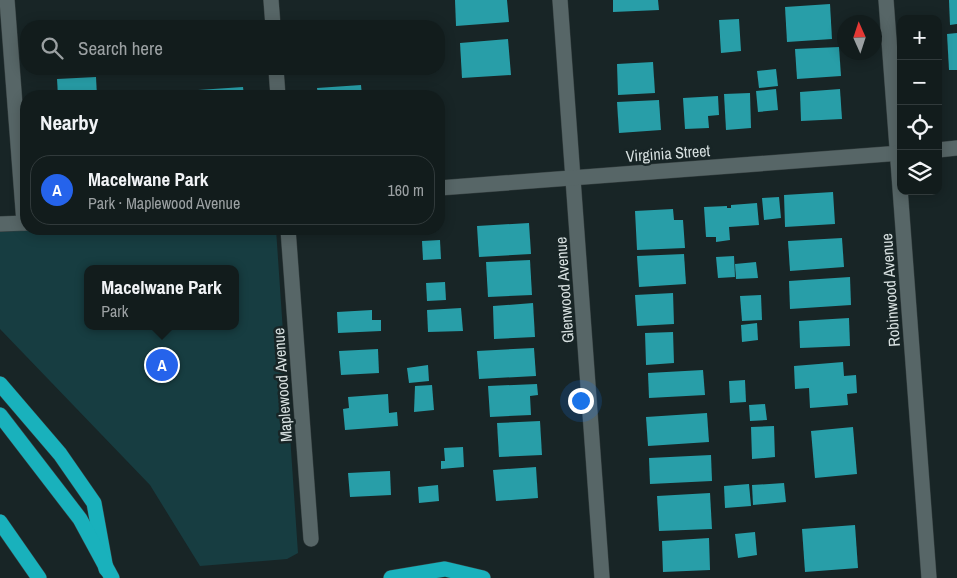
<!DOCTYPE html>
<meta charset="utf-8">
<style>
body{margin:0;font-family:"Archivo Narrow",sans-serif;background:#1f2929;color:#f1f3f6}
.controls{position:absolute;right:15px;top:15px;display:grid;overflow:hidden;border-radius:10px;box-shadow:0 2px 12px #0003}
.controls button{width:45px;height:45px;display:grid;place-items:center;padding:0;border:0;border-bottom:1px solid #313a3b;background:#121c1c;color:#f1f3f6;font:25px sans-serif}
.compass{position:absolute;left:837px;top:15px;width:45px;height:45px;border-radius:50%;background:#121c1c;box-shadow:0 2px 12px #0003;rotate:357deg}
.you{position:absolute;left:580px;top:400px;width:18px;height:18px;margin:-12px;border:4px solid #fff;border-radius:50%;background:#1a73e8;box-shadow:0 0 0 8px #1a73e833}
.badge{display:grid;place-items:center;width:32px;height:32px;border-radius:50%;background:#2563eb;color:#fff;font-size:16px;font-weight:700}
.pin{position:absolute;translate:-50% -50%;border:2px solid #fff;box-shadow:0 1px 5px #0006}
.popup{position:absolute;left:84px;top:265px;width:155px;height:65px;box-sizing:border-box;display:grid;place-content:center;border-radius:10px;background:#121c1c;filter:drop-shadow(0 1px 4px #0005);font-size:16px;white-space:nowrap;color:#9ca1a3}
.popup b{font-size:19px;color:#f1f3f6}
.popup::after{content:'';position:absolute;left:50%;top:100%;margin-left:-10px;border:10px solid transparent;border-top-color:#121c1c}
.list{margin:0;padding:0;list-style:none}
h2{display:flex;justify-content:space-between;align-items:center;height:65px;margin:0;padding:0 20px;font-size:21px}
h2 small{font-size:16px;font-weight:400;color:#9ca1a3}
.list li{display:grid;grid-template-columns:32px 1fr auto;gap:15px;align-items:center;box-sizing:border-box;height:70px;margin:0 10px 10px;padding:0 10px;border:1px solid #313a3b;border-radius:20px}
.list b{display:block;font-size:19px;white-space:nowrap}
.list p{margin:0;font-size:16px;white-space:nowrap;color:#9ca1a3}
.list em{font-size:16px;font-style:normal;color:#9ca1a3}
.icon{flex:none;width:28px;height:28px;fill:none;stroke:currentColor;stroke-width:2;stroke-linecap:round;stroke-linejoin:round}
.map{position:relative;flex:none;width:957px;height:578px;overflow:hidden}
.search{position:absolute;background:#121c1c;box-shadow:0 2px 12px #0003;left:20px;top:20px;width:425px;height:55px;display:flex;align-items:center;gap:12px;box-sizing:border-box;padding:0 18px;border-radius:20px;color:#9ca1a3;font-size:19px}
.panel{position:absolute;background:#121c1c;box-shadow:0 2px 12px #0003;left:20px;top:90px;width:425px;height:145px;border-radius:20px}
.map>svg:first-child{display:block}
.green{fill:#173d41;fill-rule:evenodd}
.building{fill:#289ea8}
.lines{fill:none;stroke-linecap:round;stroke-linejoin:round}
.street-casing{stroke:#364041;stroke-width:16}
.highway-casing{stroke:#364041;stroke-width:16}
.street{stroke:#576667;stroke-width:15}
.highway{stroke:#19b1bc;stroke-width:15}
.labels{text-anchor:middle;stroke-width:5;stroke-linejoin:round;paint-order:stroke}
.street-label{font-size:16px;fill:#d6dfdf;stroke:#182526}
</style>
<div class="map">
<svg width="957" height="578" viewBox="0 0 957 578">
<rect width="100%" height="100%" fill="#182526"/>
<!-- green -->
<path class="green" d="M35,229H276L298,553L287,559L200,566L150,485L0,329V232ZM88,269H236V326H88Z"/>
<!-- building -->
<g class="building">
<path d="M455,0H507L509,22L456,26Z"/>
<path d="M613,0H658L659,10L613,12Z"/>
<path d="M949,0H957V24L950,25Z"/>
<path d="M830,4L832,39L787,42L785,7Z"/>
<path d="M739,19L741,51L721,53L719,20Z"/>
<path d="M957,33V70H949L947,34Z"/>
<path d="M508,39L511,75L462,78L460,43Z"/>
<path d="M839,47L841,76L797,79L795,49Z"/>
<path d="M653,62L655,93L618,95L617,64Z"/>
<path d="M776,69L778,86L759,88L757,71Z"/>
<path d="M96,77L97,96H58L57,79Z"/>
<path d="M361,85L362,96H318L317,88Z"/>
<path d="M243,87L244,96H183V91Z"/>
<path d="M776,89L778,110L758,112L756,91Z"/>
<path d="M840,89L842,119L801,121L800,92Z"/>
<path d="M750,93L751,128L726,130L724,94Z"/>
<path d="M718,96L719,115L708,116L709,128L685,129L683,98Z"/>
<path d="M659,100L661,130L619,133L617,102Z"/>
<path d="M833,192L835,224L785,227L784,195Z"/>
<path d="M779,197L781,218L764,220L762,198Z"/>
<path d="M757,203L759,225L729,227L730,240L716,242V237H706L704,207L727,206V208H731V205Z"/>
<path d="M673,209L674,220H683L685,248L637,250L635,211Z"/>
<path d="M529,223L531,254L479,257L477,226Z"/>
<path d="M842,238L844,267L790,271L788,241Z"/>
<path d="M440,240L441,259L423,260L422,241Z"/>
<path d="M684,254L686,284L639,287L637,256Z"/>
<path d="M734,256L735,277L718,278L716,257Z"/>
<path d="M530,260L532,295L488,297L486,262Z"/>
<path d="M756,262L758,278L736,279L735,264Z"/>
<path d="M850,277L851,305L790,309L789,281Z"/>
<path d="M445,282L446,300L427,301L426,283Z"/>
<path d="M673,293L674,324L637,326L635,295Z"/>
<path d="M761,295L762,320L742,321L740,296Z"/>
<path d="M533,303L535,337L494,339L493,306Z"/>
<path d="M461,308L463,331L428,332L427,310Z"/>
<path d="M372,310V320H381V331L338,333L337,312Z"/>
<path d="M849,318L850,346L800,348L799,321Z"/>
<path d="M757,323L758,340L742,342L741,325Z"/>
<path d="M673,332L674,363L646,365L645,333Z"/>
<path d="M534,348L536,376L479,379L477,351Z"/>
<path d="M378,349L379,373L341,375L339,351Z"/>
<path d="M843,362L844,376L856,375L857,393L847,394L848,405L810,408L809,388L795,389L794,366Z"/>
<path d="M428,365L429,381L409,383L407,368Z"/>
<path d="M703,370L705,395L649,398L648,373Z"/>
<path d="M745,380L746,402L730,403L729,381Z"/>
<path d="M537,384L538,395L530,396L531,415L490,417L488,386Z"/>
<path d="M432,385L434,410L414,412L415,386Z"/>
<path d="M388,394L389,413L397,412L398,426L345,430L343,409L349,408L348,397Z"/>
<path d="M765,404L767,420L750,421L749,405Z"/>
<path d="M707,413L709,442L648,446L646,417Z"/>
<path d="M540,421L542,455L499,457L497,423Z"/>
<path d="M774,426L775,457L752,459L751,427Z"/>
<path d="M853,427L857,474L815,478L811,431Z"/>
<path d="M463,447L464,467L441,469V461H445L444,448Z"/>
<path d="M711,455L712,481L650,484L649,458Z"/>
<path d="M536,467L538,498L496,501L493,470Z"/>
<path d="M390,471L391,495L350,497L348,473Z"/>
<path d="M784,483L786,502L753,505L752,485Z"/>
<path d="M749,484L751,506L725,508L724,486Z"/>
<path d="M438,485L439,501L419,503L418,487Z"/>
<path d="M710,493L712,529L659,531L657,496Z"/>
<path d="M855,525L858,568L805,572L802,529Z"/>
<path d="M755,532L757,555L738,558L735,534Z"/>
<path d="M709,538L710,570L663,572L662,541Z"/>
</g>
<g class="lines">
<!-- street casing -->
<g class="street-casing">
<g id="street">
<path d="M7,0L24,223"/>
<path d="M271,0L273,26"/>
<path d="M560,0L602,578"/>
<path d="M886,0L929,578"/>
<path d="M276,69L278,96"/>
<path d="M938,150L957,148"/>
<path d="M439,188L901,153"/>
<path d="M0,224L26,223"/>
<path d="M288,229L311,539"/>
</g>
</g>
<!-- highway casing -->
<g class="highway-casing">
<g id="highway">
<path d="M0,384L60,454L94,503L106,569"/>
<path d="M0,415L80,519L112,578"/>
<path d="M0,522L39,578"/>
<path d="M391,578L445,569L483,578"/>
</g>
</g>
<!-- street -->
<use href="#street" class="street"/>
<!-- highway -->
<use href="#highway" class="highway"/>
</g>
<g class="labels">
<!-- street labels -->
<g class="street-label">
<text transform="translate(668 153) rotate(-4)" y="6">Virginia Street</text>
<text transform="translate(564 290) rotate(-94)" y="6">Glenwood Avenue</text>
<text transform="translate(890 290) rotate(-94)" y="6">Robinwood Avenue</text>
<text transform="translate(282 385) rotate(-94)" y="6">Maplewood Avenue</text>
</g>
</g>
</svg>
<div class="controls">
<button>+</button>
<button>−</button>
<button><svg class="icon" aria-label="locate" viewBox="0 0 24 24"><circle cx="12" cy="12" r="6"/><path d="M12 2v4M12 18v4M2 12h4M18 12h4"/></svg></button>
<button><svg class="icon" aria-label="layers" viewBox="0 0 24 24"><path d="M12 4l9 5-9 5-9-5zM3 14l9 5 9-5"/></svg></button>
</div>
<svg class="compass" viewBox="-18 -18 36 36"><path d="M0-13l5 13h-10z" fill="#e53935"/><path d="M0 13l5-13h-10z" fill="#9ca1a3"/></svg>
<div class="you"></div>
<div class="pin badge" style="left:162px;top:365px">A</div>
<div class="popup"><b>Macelwane Park</b>Park</div>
<div class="search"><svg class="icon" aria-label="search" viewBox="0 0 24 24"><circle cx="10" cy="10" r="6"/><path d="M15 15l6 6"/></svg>Search here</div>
<section class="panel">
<h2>Nearby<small></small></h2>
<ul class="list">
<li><span class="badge">A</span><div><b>Macelwane Park</b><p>Park · Maplewood Avenue</p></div><em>160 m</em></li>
</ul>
</section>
</div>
